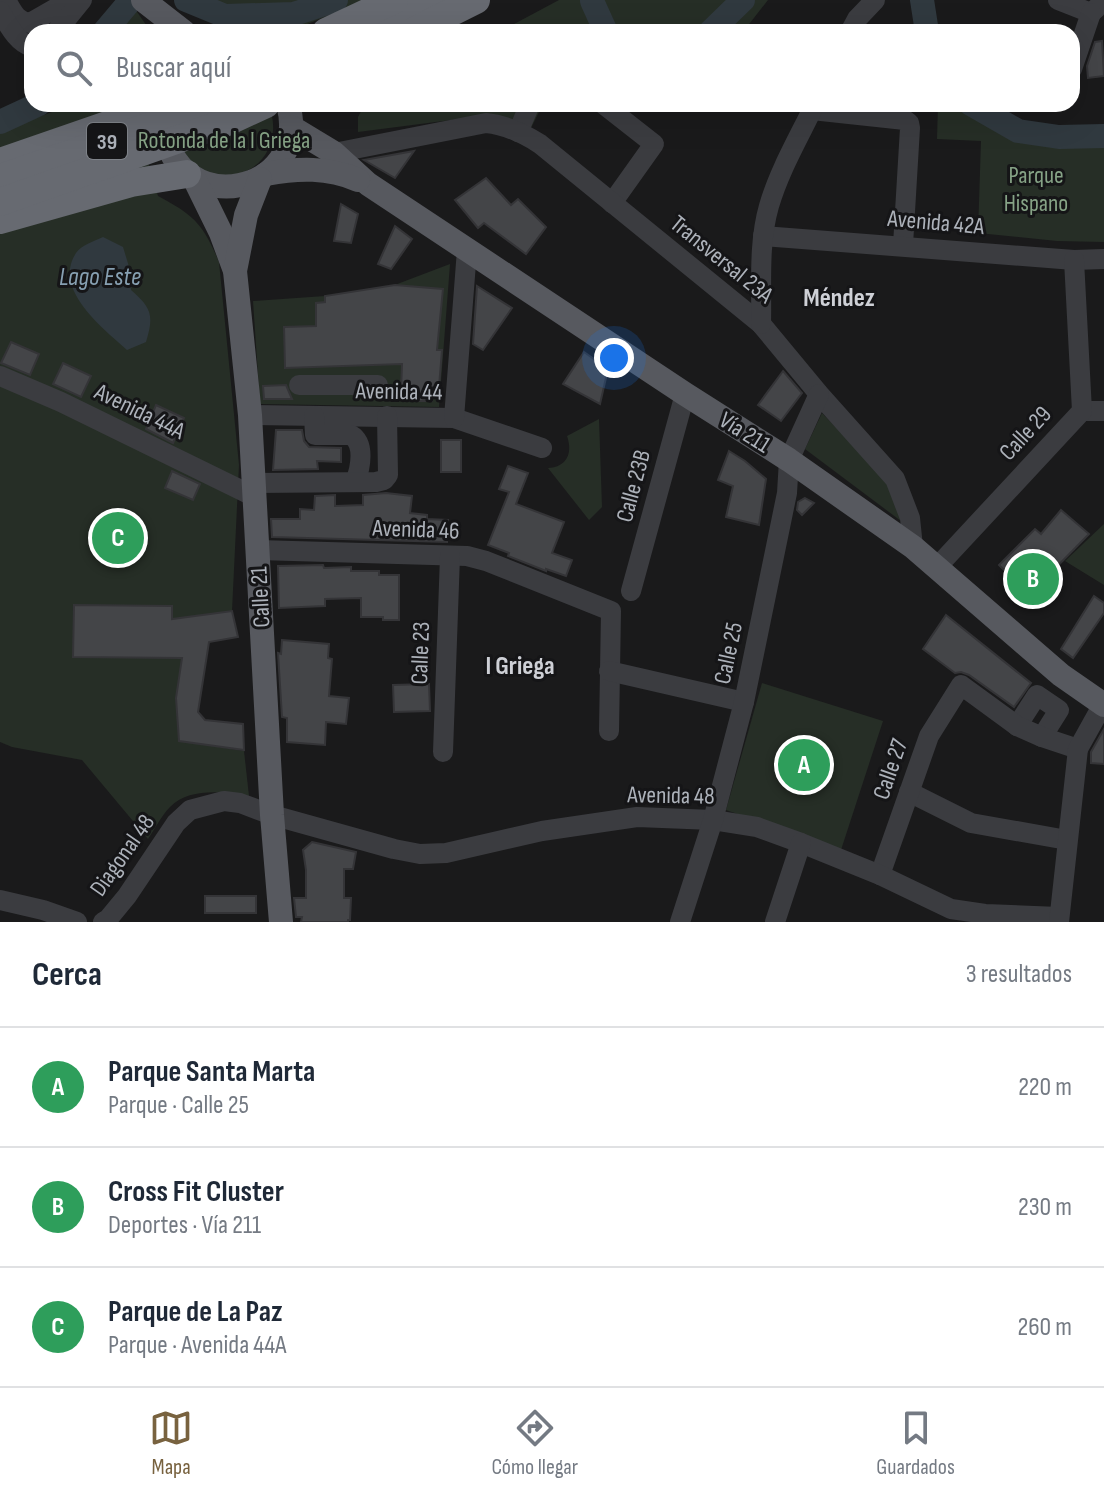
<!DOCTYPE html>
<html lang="es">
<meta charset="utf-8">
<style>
body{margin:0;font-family:"Sofia Sans Condensed",sans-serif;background:#f2f2f3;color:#1f2937}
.you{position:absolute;left:614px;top:358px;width:28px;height:28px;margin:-20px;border:6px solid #fff;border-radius:50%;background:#1a73e8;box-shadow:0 0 0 12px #1a73e833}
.badge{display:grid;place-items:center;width:52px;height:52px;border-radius:50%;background:#78623f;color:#fff;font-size:26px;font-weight:700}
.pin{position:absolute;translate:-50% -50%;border:4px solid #fff;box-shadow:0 2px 8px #0006}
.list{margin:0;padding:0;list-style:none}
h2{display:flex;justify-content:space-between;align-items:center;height:104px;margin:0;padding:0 32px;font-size:34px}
h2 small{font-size:26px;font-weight:400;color:#747a83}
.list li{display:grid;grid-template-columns:52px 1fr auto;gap:24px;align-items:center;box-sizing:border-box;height:120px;padding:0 32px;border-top:2px solid #e0e1e3}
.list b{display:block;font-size:30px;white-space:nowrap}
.list p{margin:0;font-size:26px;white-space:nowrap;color:#747a83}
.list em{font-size:26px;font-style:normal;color:#747a83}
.icon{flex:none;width:44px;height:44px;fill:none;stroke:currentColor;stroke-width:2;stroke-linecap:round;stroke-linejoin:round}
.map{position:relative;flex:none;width:1104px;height:922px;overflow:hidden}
.search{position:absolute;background:#fff;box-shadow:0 8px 32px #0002;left:24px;right:24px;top:24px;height:88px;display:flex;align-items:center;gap:20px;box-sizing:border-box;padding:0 28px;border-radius:24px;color:#747a83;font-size:30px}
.sheet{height:464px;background:#fff}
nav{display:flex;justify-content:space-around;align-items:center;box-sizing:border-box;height:112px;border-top:2px solid #e0e1e3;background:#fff;font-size:22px;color:#747a83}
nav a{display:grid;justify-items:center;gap:4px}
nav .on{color:#78623f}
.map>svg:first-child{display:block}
.green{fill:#262e26;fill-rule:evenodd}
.water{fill:#30393f}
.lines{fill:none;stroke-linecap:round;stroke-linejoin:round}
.river{stroke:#30393f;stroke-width:24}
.building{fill:#444548;stroke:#343437;stroke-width:2}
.minor{stroke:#3b3c40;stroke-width:20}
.major{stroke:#57595f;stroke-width:24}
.highway{stroke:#676a71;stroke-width:28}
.highway-bridge{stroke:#676a71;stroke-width:28}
.labels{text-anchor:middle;stroke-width:6;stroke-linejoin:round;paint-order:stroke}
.shield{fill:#151517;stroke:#7f8389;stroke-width:2}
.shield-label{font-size:22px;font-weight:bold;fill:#adb2ba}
.park-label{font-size:24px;fill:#86a386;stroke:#151517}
.street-label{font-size:24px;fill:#adb2ba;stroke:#151517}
.water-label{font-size:26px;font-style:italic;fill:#87a0b2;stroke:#151517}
.neighbourhood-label{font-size:26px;font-weight:bold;fill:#ced0d6;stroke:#151517}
</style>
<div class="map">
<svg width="1104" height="922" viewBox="0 0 1104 922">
<rect width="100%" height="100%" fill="#1a1a1b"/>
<!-- green -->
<g class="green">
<path d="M176,0H366L293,30L232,28L178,3Z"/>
<path d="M559,0H768L743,32H499Z"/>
<path d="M135,9L151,32H117Z"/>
<path d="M58,104H131L158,196C194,215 203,224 219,262L239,465L232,611L181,618L182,661L176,698L180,741L244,751L249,796C224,792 190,787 170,807C161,816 155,829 148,839L82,760L12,747L0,742V131L52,112Z"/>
<path d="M181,104H268C281,132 269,166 238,174C230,176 220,177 213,175C204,172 194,163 186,158L177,110Z"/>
<path d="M365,104H543L530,130L490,115L358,132V117Z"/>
<path d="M938,104H965L1014,135L1053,142L1104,141V242L1057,241L978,233L981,141L937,139Z"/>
<path d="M450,264L439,407L260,404L253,301L325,296V302L316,304V321L392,286ZM350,325L392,352L393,364L285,368L284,327Z"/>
<path d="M822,413L891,485L905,524L805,449Z"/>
<path d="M599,419L602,507L589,520L548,468C567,467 573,453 567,436Z"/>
<path d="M1104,524V585L1065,561Z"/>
<path d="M762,683L883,721L841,850L726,810Z"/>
</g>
<!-- water -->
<path class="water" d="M103,237L123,247L130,270L131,290C152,308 154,316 146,342L127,350C103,328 52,289 76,253C81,245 95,241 103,237Z"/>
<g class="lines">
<!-- river -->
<g class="river">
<path d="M186,0L225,16L294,14L336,0"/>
<path d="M922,0L927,32"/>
<path d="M592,1L606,32"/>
<path d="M104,32L131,0"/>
<path d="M710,32L743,0"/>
<path d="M971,104L1018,131L1059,137L1104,136"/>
<path d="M0,122L39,104"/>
</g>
</g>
<!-- building -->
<g class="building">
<path d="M1102,41L1104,76L1088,78L1087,66L1095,42Z"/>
<path d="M414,151L395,178L364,160Z"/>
<path d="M486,178L511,205L518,199L546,227L526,254L484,223L478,228L455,200Z"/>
<path d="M341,204L358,214L351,243L334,241Z"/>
<path d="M395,226L412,239L391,269L378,264Z"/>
<path d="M395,285L443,289L437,350H442L439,387H432V401H408V391H401L402,364L285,368L284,327L316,326V303L325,302V296Z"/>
<path d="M477,286L512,308L483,350L473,344Z"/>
<path d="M11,342L39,354L30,375L1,363Z"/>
<path d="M584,352L608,369L600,404L563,384Z"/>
<path d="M63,363L91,376L81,397L53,384Z"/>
<path d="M783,371L802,393L781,421L758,405Z"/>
<path d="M286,385L292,399H264L263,386Z"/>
<path d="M156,405L184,418L173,443L146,429Z"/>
<path d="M276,430H302L304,441L309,447L341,448V462L317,461L318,469L273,470Z"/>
<rect x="441" y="440" width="20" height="32"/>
<path d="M729,451L745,461L766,479L759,525L726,517L733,486L718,480Z"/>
<path d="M508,466L528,473L516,504L564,522L552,553L572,560L566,576L546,569V571L508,556L509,553L488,545L509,492L499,489Z"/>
<path d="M172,471L200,484L193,500L165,488Z"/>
<path d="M386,493L412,496L410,513L427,515V519L448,520L447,542L272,537L271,519H300V509L314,510L315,496L335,495V506L363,505V495Z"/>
<path d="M805,498L814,503L802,515L797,510L798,502Z"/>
<path d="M1061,510L1089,534L1028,596L1016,584L1026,570L1005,571L999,565L1035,529L1041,534Z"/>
<path d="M323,565L324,568L351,567V571H379V575H399V620H383V617H361V598L325,599V606L279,608L278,566Z"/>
<path d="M1094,596L1104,603V613L1073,658L1061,649Z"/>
<path d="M74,605L172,606V619L232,611L238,637L209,642L198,712L205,720L243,724L244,750L179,741L176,698L182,658L73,657Z"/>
<path d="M946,615L1031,683L1014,707L969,675L961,672L955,673L923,649Z"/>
<path d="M282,640L329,644L328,658L332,659L329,696L349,698L346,724L326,722L325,745L287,742V718L282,717L278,653L281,654Z"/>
<path d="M429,684L430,711L394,712L393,685Z"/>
<path d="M1104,729V764L1091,763V752Z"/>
<path d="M312,842L356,852L353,869H344V898H351L350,920H348V922H301L302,917H296L294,898H306V870L303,850Z"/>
<rect x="205" y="896" width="51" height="17"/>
</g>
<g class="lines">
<!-- minor -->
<g class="minor">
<path d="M6,0C13,12 16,21 30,23L70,0"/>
<path d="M1058,0L1091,13L1100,5L1104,4"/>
<path d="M0,11C8,24 16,42 32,47"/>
<path d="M56,32L82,0"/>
<path d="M850,32L857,19L875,0"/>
<path d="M1072,69L1091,13"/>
<path d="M603,104L654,144L612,203"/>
<path d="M812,110L905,120L909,123L910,128L903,245"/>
<path d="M518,132L530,104"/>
<path d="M334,153L486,123C506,125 523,133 540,144L761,324L819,394L895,479L910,518L913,547"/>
<path d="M763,236L1074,260L1104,259"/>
<path d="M761,324C762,286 758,244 769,206C779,171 799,137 815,104"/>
<path d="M0,376L61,402L255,497"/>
<path d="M299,385H378"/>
<path d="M1082,411H1104"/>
<path d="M250,415L454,418L542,448"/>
<path d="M314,416L315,435H351C365,443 361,467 355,482"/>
<path d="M454,418L467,250"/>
<path d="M254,483L376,482L384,480L388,475L387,416"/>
<path d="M258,550L467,556L486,561L611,611L609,731"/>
<path d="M937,567L1082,411L1074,260"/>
<path d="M631,591L685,394"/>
<path d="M609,671L744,702"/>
<path d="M1017,726L1037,695L1059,710L1042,737"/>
<path d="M443,752L450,556"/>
<path d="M909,792L971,823L1067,840"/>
<path d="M880,875L929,736L961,685L1017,726L1042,737L1078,749"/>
<path d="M0,900L43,910L77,922"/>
<path d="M103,922L108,919L127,896L176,823L190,810L224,801L240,803L272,815L394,849L420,854L446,853L542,831L637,817L713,820L757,827L801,843L880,875L951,909L985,914L1059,917"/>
<path d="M680,922L713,820L744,702L787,493L789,460L819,394"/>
<path d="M775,922L801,843"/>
<path d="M1059,922L1078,749L1103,704"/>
</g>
<!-- major -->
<g class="major">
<path d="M143,0L184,32"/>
<path d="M164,126C175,223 313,194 288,104"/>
<path d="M291,127L334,153L368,184L685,394L789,460L913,547L1061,675L1104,705"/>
<path d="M266,174C298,168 328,167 358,180"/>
<path d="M194,178L221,233L234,268"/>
<path d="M260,179L246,215L235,271L250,415L272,815L281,922"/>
</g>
<!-- highway -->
<g class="highway">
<path d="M376,28L432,0"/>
<path d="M326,32L394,0"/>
<path d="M412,32L476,0"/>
<path d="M0,162L113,123L161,104"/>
<path d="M0,220L131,183L187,174"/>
</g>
<!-- highway-bridge -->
<g class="highway-bridge">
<path d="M0,178L214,104"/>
<path d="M0,202L227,122L266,104"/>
</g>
</g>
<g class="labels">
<!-- shield labels -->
<rect class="shield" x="87" y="123" width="40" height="36" rx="6"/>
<g class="shield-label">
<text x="107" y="149">39</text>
</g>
<!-- park labels -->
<g class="park-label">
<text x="224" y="148">Rotonda de la I Griega</text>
<text x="1036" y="183">Parque<tspan x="1036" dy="28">Hispano</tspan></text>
</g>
<!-- street labels -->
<g class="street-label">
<text transform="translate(936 222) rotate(5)" y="8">Avenida 42A</text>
<text transform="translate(722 259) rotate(39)" y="8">Transversal 23A</text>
<text transform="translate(399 391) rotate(1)" y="8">Avenida 44</text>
<text transform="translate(140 411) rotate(26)" y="8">Avenida 44A</text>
<text transform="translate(745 432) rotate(32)" y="8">Vía 211</text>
<text transform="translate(1025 433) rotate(-47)" y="8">Calle 29</text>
<text transform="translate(633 486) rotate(-75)" y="8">Calle 23B</text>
<text transform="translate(416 529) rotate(2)" y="8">Avenida 46</text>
<text transform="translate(260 597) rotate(-93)" y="8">Calle 21</text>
<text transform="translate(420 653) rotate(-88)" y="8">Calle 23</text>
<text transform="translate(728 653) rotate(-78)" y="8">Calle 25</text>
<text transform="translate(890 769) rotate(-71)" y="8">Calle 27</text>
<text transform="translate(671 795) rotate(1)" y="8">Avenida 48</text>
<text transform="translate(122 855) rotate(-55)" y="8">Diagonal 48</text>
</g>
<!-- water labels -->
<g class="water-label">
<text x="100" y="285">Lago Este</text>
</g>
<!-- neighbourhood labels -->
<g class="neighbourhood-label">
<text x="839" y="306">Méndez</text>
<text x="520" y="674">I Griega</text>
</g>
</g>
</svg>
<div class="you"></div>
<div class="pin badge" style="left:804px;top:765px;background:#2e9e5b">A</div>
<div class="pin badge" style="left:1033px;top:579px;background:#2e9e5b">B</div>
<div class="pin badge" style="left:118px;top:538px;background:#2e9e5b">C</div>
<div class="search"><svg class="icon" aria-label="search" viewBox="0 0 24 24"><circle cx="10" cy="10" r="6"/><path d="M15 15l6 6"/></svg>Buscar aquí</div>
</div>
<section class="sheet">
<h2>Cerca<small>3 resultados</small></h2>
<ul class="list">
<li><span class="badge" style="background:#2e9e5b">A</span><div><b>Parque Santa Marta</b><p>Parque · Calle 25</p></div><em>220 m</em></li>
<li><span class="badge" style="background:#2e9e5b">B</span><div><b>Cross Fit Cluster</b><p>Deportes · Vía 211</p></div><em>230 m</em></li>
<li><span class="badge" style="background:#2e9e5b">C</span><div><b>Parque de La Paz</b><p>Parque · Avenida 44A</p></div><em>260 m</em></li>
</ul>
</section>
<nav>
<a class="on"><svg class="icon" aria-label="map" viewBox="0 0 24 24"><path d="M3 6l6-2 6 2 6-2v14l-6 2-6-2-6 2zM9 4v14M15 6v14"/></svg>Mapa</a>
<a><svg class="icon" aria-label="directions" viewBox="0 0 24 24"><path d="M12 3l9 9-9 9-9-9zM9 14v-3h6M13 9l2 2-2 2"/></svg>Cómo llegar</a>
<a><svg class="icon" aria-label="saved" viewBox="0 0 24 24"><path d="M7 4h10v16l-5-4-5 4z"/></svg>Guardados</a>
</nav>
